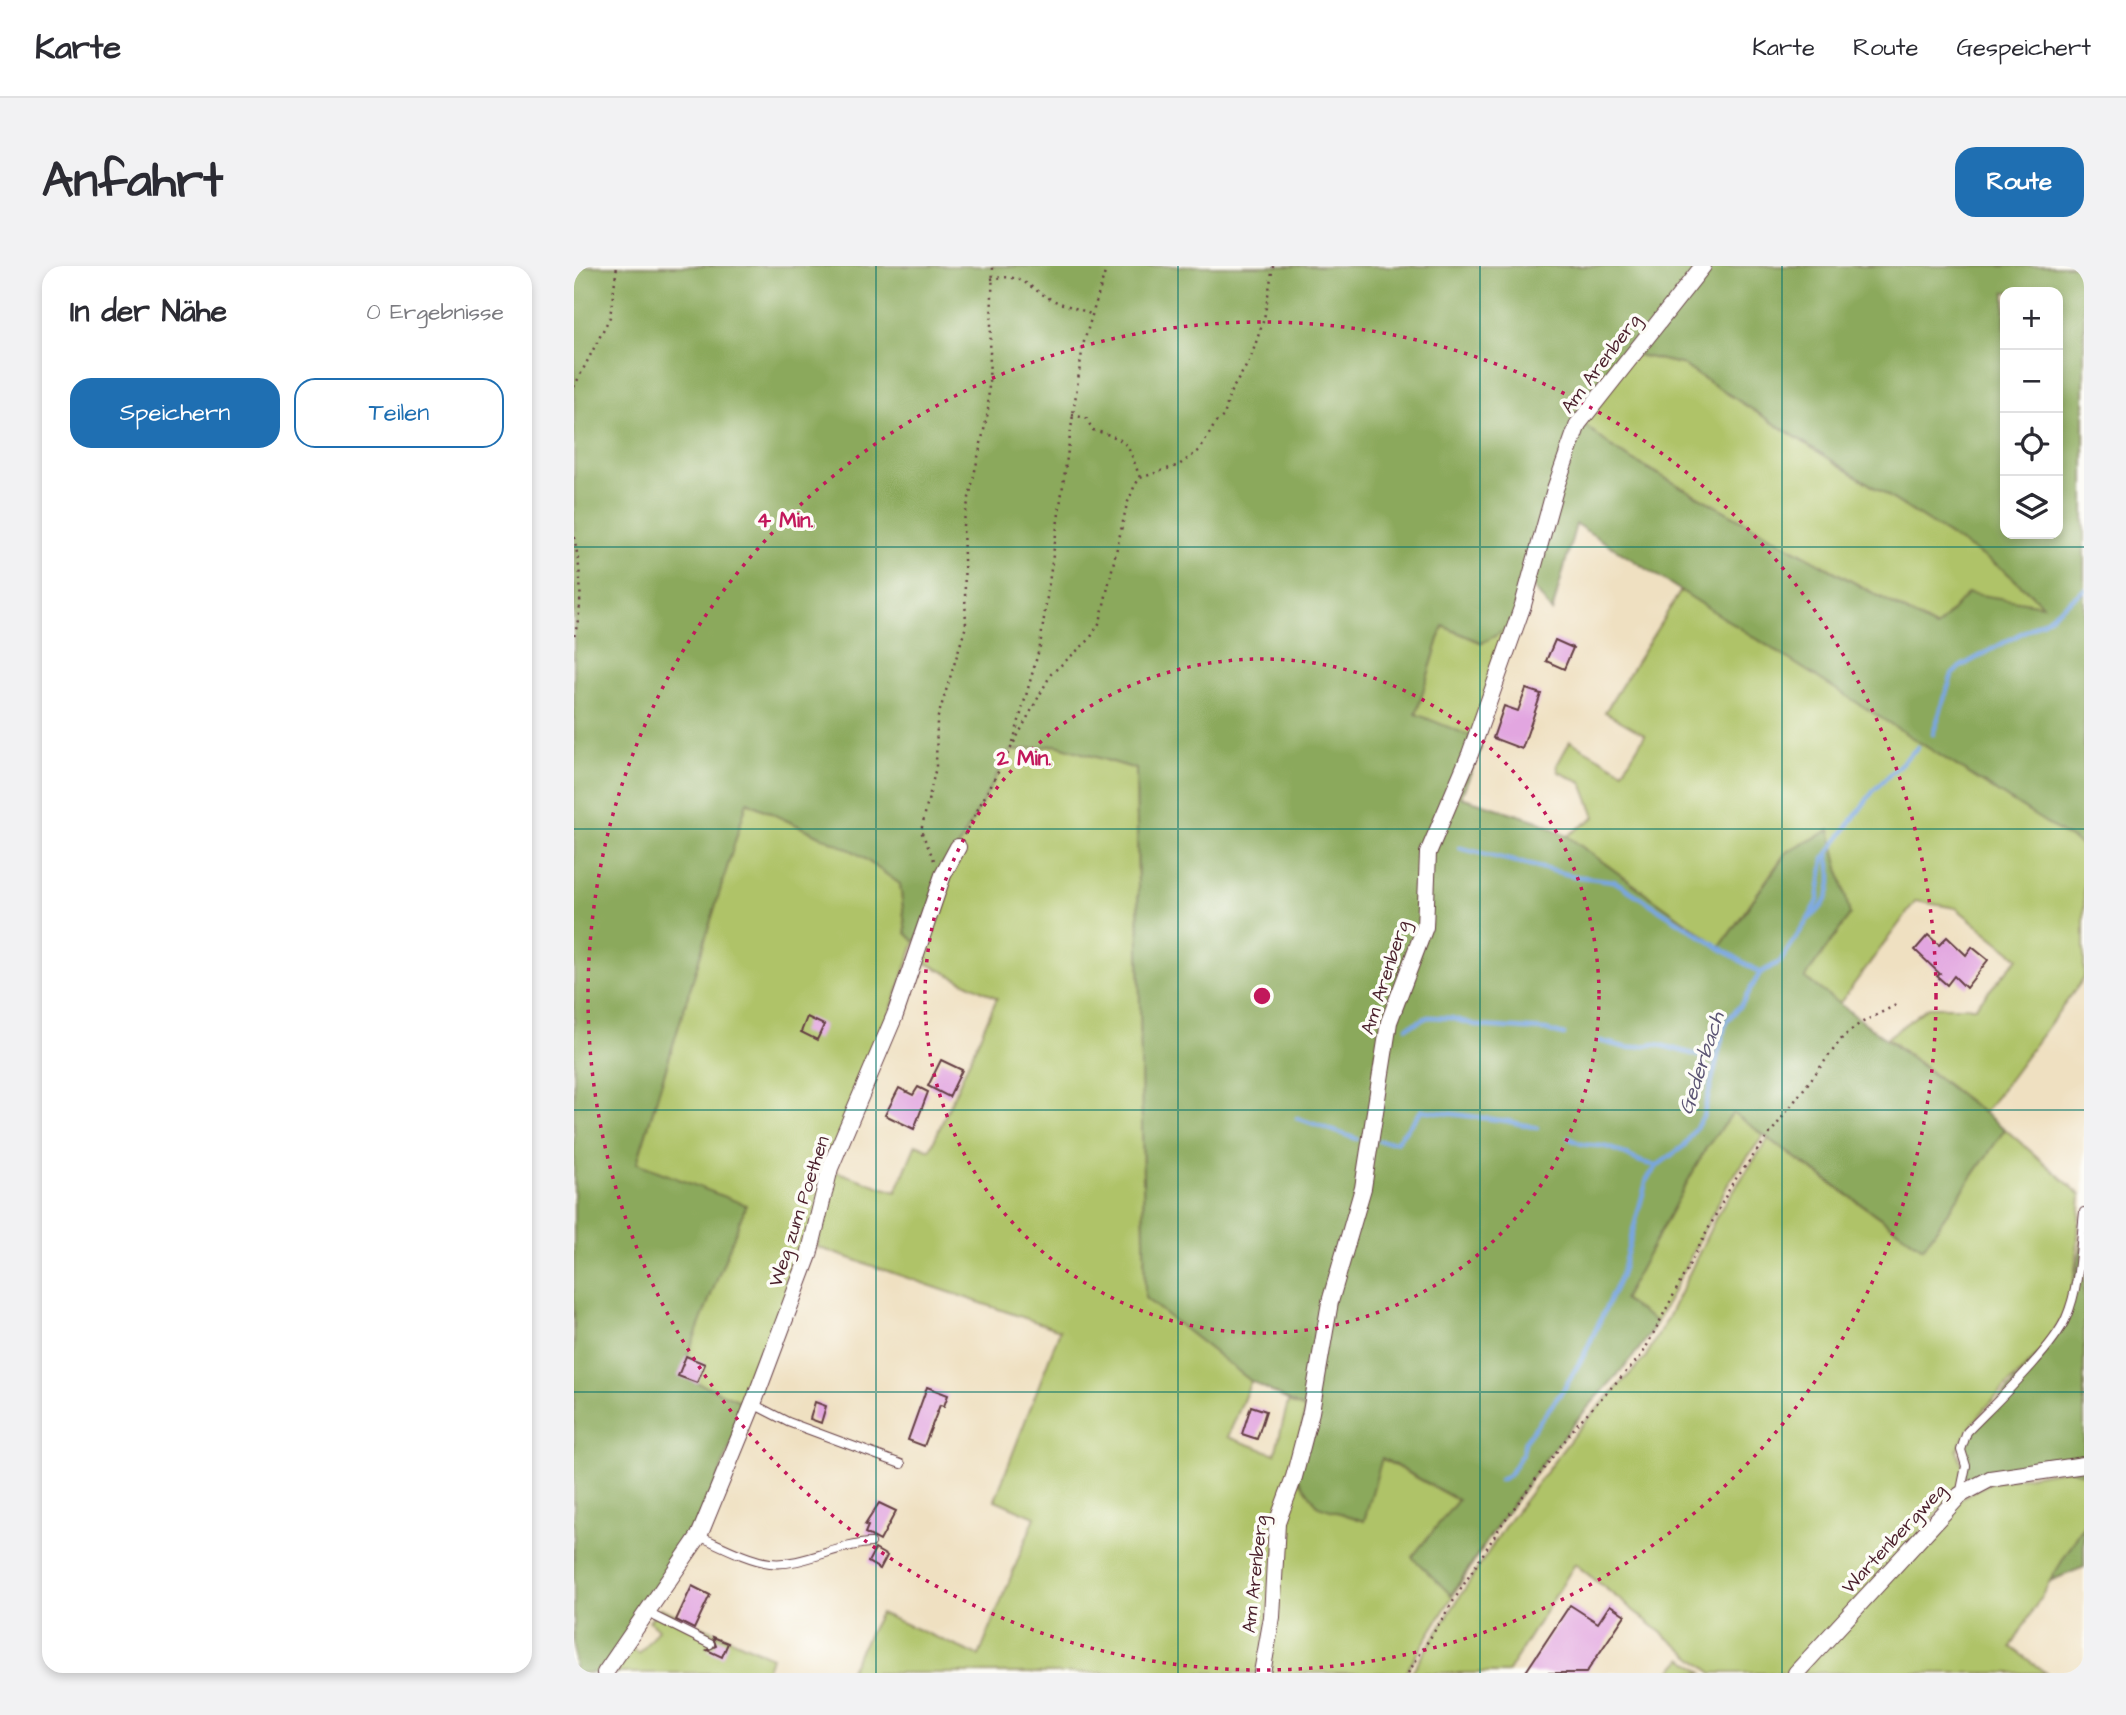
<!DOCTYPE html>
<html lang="de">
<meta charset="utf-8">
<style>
body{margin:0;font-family:"Architects Daughter",sans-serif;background:#f2f2f3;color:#2b2b33}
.controls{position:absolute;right:21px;top:21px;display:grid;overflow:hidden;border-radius:14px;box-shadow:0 4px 10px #0003}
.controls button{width:63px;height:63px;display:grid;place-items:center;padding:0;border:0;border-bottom:2px solid #e1e1e2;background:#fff;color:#2b2b33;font:35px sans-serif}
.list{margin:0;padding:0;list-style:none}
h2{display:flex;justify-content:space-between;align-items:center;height:91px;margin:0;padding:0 28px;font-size:30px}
h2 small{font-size:23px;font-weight:400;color:#7c7c81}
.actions{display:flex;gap:14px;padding:21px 28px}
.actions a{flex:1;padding:16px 0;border:2px solid #1f6fb2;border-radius:21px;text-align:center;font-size:24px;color:#1f6fb2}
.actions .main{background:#1f6fb2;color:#fff}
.icon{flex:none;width:38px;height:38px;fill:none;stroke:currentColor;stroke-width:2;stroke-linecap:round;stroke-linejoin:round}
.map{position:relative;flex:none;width:1510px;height:1407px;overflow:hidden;border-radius:21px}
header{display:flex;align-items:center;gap:42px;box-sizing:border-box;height:98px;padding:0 35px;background:#fff;border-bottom:2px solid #e1e1e2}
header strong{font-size:33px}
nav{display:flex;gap:38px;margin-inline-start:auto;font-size:24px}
.intro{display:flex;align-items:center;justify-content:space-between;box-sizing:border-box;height:168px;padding:0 42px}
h1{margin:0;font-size:49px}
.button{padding:18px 32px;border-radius:21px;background:#1f6fb2;color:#fff;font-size:24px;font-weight:700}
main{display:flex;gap:42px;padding:0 42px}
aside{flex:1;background:#fff;border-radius:21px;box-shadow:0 4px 10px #0003}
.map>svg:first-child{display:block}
.green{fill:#afc367;stroke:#7c7149;stroke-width:2}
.forest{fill:#8ba95c;stroke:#6a6444;stroke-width:2;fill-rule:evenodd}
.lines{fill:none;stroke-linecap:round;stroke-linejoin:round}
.stream{stroke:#78a6e1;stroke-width:4.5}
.building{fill:#e2a6e0}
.lane-casing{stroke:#633c42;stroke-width:10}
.street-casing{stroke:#633c42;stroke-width:18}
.path{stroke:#633c42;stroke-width:2.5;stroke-dasharray:2 5;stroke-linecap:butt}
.lane{stroke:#fff;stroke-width:8}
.street{stroke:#fff;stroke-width:16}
.grid{fill:none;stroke:#0f766e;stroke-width:2;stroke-opacity:0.55}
.ring{fill:none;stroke:#c2185b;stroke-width:3.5;stroke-dasharray:3.5 7}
.labels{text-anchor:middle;stroke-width:7;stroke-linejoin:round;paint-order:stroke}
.street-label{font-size:19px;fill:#4a1f2b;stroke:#fdfcf7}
.water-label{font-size:21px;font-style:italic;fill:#5c5574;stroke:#fdfcf7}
.centre{fill:#c2185b;stroke:#fdfcf7;stroke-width:3.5}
.ring-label{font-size:21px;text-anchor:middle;font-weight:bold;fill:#c2185b;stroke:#fdfcf7;stroke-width:7;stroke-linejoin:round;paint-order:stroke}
</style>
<header>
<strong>Karte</strong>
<nav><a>Karte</a><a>Route</a><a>Gespeichert</a></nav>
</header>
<div class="intro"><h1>Anfahrt</h1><a class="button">Route</a></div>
<main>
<aside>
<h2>In der Nähe<small>0 Ergebnisse</small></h2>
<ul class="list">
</ul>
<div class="actions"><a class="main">Speichern</a><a>Teilen</a></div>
</aside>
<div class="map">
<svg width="1510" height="1407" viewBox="0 0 1510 1407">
<rect width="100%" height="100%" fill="#fdfcf7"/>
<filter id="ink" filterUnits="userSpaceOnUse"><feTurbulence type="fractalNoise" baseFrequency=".0143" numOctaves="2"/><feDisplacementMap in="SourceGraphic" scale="14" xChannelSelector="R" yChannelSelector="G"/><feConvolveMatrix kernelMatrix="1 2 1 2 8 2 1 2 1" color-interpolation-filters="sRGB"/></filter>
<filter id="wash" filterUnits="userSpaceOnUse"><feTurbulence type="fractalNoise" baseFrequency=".00686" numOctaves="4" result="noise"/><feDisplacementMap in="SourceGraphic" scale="28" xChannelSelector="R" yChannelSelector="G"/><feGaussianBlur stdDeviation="1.57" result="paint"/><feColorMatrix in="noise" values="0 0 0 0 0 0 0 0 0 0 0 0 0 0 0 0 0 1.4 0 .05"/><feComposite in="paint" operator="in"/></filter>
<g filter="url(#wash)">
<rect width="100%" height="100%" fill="#efe0c1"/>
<!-- green -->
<g class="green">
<path d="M1049,86L1107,98L1430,304L1470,340L1363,362L1044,186L1005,155L1028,112Z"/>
<path d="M1108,323L1510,581V712L1410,847L1313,772L1354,741H1401L1444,692L1382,642L1342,635L1265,738L1231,712L1276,649L1212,586L1146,681L993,570L1021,551L1008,517L985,506L983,499L996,475L1049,505L1071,469L1031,446Z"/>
<path d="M869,360L908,377L938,360L899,471L842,449Z"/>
<path d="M482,479L562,503L571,1032L677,1115L654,1171L701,1188L714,1136L731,1143L685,1407H274L306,1347L405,1390L461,1251L421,1234L486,1064L243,981L258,904L322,926L342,878L356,884L423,732L346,694L384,581L436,485Z"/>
<path d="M173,536L281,586L326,618L332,667L341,676L225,1003L173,1138L105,1109L63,897Z"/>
<path d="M1159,846L1190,869L1155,916L1083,1056L1048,1034L1132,882Z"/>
<path d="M1431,863L1507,929C1503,968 1505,1014 1489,1050C1467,1101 1406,1132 1383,1184L1389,1201L1385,1224L1231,1393L1214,1407H1138L1001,1298L933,1407H837L931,1260L1006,1161L1071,1092L1094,1052L1143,949L1194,873L1349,982Z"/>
<path d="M807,1192L885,1235L877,1329L925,1256L831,1407H692L706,1258L724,1212L790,1255Z"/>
<path d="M1496,1203L1510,1208V1259L1437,1381L1472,1407H1225L1388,1231L1418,1216Z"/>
<path d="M86,1342L198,1391L191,1407H41L55,1381L65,1388L84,1363L75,1355Z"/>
<path d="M1109,1392L1129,1407H1095Z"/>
</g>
<!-- forest -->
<g class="forest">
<path d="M0,0H1510V581L1002,258L978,346L957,318L938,360L908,377L869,360L842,448L899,471L907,482L887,531L964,555L993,570L1146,681L1213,586L1256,564L1276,649L1231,712L1431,863L1349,982L1159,847L1132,882L1049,1034L1083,1056C1061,1094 1030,1122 1002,1155C956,1210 916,1269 877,1329L838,1291L884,1234L808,1192L790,1255L744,1240L724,1212L731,1143L677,1115L571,1032L562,503L482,479L436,485L384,581L341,676L332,667L326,618L281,586L173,536L63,897L172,939L106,1109L173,1138L122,1268L29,1407H0ZM1431,26H1484V268H1431ZM1049,86L1107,98L1430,304L1469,339L1394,327L1362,362L1044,186L1006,155L1028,112Z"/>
<path d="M1510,965V1208L1482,1198L1391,1222L1390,1184L1396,1168L1493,1056Z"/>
<path d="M1510,1259V1301L1476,1315Z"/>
</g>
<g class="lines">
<!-- stream -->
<g class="stream">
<path d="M1359,468L1378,409L1386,401L1471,354L1510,324"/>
<path d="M886,582L1000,610L1040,615L1186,707"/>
<path d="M1236,652C1259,634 1260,616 1254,588"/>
<path d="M833,761L854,751L877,752L905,760L971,764L990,769"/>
<path d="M1026,775L1054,782L1082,778L1141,794"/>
<path d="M723,852L783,873"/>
<path d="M995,872C1012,883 1021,877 1037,882C1053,888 1067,899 1084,899"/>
<path d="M805,875L822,876L848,844L933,855L964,862"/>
<path d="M926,1214L935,1209L949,1186L951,1175L990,1123L1011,1087L1047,1009L1073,913L1084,899L1110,880L1129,851L1152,756L1169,736L1186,707L1206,696L1233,655L1244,635L1250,593L1300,524L1344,481"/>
</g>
</g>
<g id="blocks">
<!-- building -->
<g class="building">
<path d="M981,374L999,382L990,403L972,395Z"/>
<path d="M952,423L967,428L948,483L919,472L930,440L944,445Z"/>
<path d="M1354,669L1365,679L1373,671L1392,689L1398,681L1414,694L1392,722L1380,710L1373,719L1363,710L1366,708L1341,684Z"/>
<path d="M233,751L250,759L243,774L227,766Z"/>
<path d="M367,794L388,804L375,831L354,820Z"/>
<path d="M344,821L354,826L340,863L311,849L325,822L339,829Z"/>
<path d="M112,1090L131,1098L123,1117L104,1110Z"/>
<path d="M353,1121L374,1129L370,1140L366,1139L350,1180L334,1174Z"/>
<path d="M241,1136L252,1140L247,1157L236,1153Z"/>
<path d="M677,1140L692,1145L683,1173L668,1168Z"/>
<path d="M305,1237L322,1245L306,1275L291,1267L294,1260L291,1259Z"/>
<path d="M301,1283L313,1290L306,1303L294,1296Z"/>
<path d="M118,1320L136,1329L120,1363L102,1354Z"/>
<path d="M996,1339L1024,1357L1036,1339L1051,1349L1012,1407H951Z"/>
<path d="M139,1371L154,1377L148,1391L133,1384L142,1380Z"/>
</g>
</g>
</g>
<g filter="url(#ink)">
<use href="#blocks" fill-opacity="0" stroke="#633c42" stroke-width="2"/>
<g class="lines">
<!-- lane casing -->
<g class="lane-casing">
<g id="lane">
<path d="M179,1138L214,1156L327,1198"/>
<path d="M1386,1229L1392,1200L1387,1184L1393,1166C1419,1139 1478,1084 1492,1052C1506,1020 1506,980 1510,946"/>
<path d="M125,1270C146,1279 173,1294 196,1297C227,1301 264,1278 297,1277"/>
<path d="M74,1347L136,1378"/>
</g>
</g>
<!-- street casing -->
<g class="street-casing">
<g id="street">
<path d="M31,1407L125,1270L179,1138L235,989L256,902L321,749L369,609L384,581"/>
<path d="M688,1407L698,1351L703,1257L720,1211L737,1146L756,1036L789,922L815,756L851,661L854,587L896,488L949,339L981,223L1004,158L1129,0"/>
<path d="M1222,1407L1386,1229L1416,1213L1510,1199"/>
</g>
</g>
<!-- path -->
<g class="path">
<path d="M417,13C450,6 453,22 479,34C491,40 505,42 516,48"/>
<path d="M0,121L36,51L43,0"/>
<path d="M498,149L512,152L519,164C555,174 553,176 566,212"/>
<path d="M0,271C7,304 10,338 0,371"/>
<path d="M439,476L466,380L509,79L533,0"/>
<path d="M390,569L477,408L515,374L526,356L553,238L561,219L566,212L605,199L626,184L642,156L650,150L656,127L676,94L690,53L699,0"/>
<path d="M360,594L347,565L362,501L363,454L392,360L389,259L414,146L419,0"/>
<path d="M834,1407L928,1258L1004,1157L1068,1089L1158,918L1269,771L1285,758L1322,739"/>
</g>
<!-- lane -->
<use href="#lane" class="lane"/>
<!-- street -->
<use href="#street" class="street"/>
</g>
</g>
<!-- grid -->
<path class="grid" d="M302,0V1407M604,0V1407M906,0V1407M1208,0V1407M0,281H1510M0,563H1510M0,844H1510M0,1126H1510"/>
<!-- distance rings -->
<g class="ring">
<circle cx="688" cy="730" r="337"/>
<circle cx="688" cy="730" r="674"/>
</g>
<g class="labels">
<!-- street labels -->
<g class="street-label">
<text transform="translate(1026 97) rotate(-53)" y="7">Am Arenberg</text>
<text transform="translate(810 711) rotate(-72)" y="7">Am Arenberg</text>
<text transform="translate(224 945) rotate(-72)" y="7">Weg zum Poethen</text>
<text transform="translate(1319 1272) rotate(-47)" y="7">Wartenbergweg</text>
<text transform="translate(680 1308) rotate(-84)" y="7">Am Arenberg</text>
</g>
<!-- water labels -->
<g class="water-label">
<text transform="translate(1127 797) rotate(-72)" y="7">Gederbach</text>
</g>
</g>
<circle cx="688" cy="730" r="10" class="centre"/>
<g class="ring-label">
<text x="211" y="261">4 Min.</text>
<text x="450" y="499">2 Min.</text>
</g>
</svg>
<div class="controls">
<button>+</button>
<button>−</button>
<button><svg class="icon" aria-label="locate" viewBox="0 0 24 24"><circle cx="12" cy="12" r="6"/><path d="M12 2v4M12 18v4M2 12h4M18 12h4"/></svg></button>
<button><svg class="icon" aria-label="layers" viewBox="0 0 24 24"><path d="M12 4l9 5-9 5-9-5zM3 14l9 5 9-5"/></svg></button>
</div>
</div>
</main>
